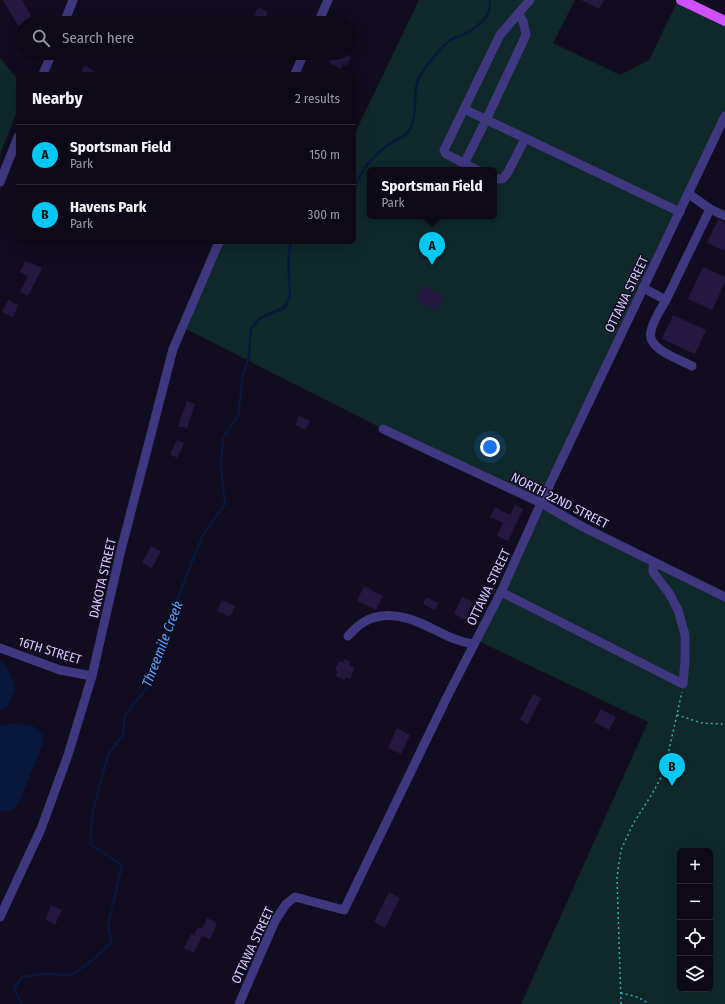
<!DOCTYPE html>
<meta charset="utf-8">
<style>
body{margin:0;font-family:"Fira Sans Condensed",sans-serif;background:#1b1724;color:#f1f3f6}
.controls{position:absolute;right:12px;bottom:12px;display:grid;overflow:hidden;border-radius:6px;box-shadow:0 4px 16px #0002}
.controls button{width:36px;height:36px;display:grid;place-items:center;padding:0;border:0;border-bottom:1px solid #2d2a36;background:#0d0917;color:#f1f3f6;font:20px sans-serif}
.you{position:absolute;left:490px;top:447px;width:14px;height:14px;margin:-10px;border:3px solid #fff;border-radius:50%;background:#1a73e8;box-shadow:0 0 0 6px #1a73e833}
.badge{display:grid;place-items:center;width:26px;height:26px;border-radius:50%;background:#00c8f5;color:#111;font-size:13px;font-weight:700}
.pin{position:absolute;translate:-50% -33px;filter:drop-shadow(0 1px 2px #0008)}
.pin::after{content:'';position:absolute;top:21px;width:14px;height:12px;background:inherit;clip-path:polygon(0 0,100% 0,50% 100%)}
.popup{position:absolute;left:367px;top:167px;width:130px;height:52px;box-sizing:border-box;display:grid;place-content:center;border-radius:6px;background:#0d0917;filter:drop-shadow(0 1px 3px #0005);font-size:13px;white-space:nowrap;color:#9a9aa1}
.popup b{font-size:15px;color:#f1f3f6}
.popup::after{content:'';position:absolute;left:50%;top:100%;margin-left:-8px;border:8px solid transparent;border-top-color:#0d0917}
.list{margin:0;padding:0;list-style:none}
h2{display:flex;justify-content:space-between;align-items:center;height:52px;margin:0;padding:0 16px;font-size:17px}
h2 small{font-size:13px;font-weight:400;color:#9a9aa1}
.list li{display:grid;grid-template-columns:26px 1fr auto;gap:12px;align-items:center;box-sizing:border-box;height:60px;padding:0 16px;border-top:1px solid #2d2a36}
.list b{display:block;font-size:15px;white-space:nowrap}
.list p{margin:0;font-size:13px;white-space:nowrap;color:#9a9aa1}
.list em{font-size:13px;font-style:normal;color:#9a9aa1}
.icon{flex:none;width:22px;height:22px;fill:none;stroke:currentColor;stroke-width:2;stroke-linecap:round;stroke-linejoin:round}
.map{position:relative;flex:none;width:725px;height:1004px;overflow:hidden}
.search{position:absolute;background:#0d0917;box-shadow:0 4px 16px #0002;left:16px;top:16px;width:340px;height:44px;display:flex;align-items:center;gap:10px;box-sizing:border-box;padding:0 14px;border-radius:22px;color:#9a9aa1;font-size:15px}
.panel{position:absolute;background:#0d0917;box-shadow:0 4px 16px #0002;left:16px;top:72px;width:340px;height:172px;border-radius:6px}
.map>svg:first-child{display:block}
.green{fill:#0f2829;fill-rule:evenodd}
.water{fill:#08173c}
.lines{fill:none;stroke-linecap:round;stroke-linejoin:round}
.stream{stroke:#08173c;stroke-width:2.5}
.building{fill:#241840}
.path{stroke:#2caeb1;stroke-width:1.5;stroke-dasharray:2 3;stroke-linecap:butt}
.minor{stroke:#3f377f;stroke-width:9}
.major{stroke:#cd51ff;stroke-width:10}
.labels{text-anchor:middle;stroke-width:3;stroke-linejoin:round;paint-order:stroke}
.street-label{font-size:13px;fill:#d5caff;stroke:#110c1f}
.water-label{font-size:14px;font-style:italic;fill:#58a4ff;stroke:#110c1f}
</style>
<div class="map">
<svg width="725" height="1004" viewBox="0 0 725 1004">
<rect width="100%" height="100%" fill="#110c1f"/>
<!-- green -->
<g class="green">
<path d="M419,0H575L553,43L620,75L649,60L678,0L725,21V116L541,503L725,597V1004H521L648,722L476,640L541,503L383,429L182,327L219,242H354V135ZM370,170H494V216H370ZM680,851H710V989H680Z"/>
<path d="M0,58L18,80V109L0,155Z"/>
</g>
<!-- water -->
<g class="water">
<path d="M0,661L6,665L13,681L15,690L10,702L4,710L0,711Z"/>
<path d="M17,724L33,726L43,735V744L19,802L12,810L0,812V725Z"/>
</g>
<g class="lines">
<!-- stream -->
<g class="stream">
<path d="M354,190C361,167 375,154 394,141C398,139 406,136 409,131C418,118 413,98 417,83C420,72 439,50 448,42C453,37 461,36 467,33C478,26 494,15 489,0"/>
<path d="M22,1004L14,989L22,977L42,974L72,975L94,959L112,942L108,925L122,865L90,844L92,815L100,784L109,753L123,735L125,715L146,689L158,652L189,569L203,535L225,504L221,464L223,438L238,416L243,374L249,357L250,340L251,329L259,319L285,307C293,291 289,290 289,274C288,263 289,252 291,242"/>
</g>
</g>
<!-- building -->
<g class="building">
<path d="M3,0H22L32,18L18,26Z"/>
<path d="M581,0H604L599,9Z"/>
<path d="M258,7L268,12L263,23H251Z"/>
<path d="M333,53H349L348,56L351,57L346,66L343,64L341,69L329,63Z"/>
<path d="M84,66L101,74H80Z"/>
<path d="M718,219L725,223V251L707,243Z"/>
<path d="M25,261L42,268L28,296L20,292L28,276L20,272Z"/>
<path d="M703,267L725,277V282L712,310L688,299Z"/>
<path d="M424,286L444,297L436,311L416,300Z"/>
<path d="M8,300L18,305L13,317L2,312Z"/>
<path d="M673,315L706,330L695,354L662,339Z"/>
<path d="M187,401L195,404L187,428L178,426Z"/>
<path d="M299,416L310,421L305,430L295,425Z"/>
<path d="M177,440L184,443L177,458L170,454Z"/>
<path d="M515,505L523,509L508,541L497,536L503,523L490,517L495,507L510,515Z"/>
<path d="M151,546L161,551L152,568L142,563Z"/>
<path d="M364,586L383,596L376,610L357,601Z"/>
<path d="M426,597L439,603L435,610L423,604Z"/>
<path d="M462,597L473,602L465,620L454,614Z"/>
<path d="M222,600L235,606L230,617L217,611Z"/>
<path d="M344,659L351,662L349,665L355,668L350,679L346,677L344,680L336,676L338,672L335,670L339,661L343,663Z"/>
<path d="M533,694L541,698L528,724L520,720Z"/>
<path d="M601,709L616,717L609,730L594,722Z"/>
<path d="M397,728L410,735L401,754L388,748Z"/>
<path d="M389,892L400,898L385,928L374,922Z"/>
<path d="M51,905L62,910L55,925L45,919Z"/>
<path d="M207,918L217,923L210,939L202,936L194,953L184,948L191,934L194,935L198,927L202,929Z"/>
</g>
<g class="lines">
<!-- path -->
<g class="path">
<path d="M677,715L702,723L725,724"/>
<path d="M621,993C630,995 642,997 648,1004"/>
<path d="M621,1004L617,877L621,850L633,824L652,794L664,772L682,692"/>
</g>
<!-- minor -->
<g class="minor">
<path d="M64,23L73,0"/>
<path d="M318,23L328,0"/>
<path d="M43,74L52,53"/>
<path d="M295,74L304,53"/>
<path d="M464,109L680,212"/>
<path d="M464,164L486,120L526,35L523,21L518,14"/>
<path d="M477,170L446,154L444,150L500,35L530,0"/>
<path d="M494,179H502L507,174L525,139"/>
<path d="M0,182L18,137"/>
<path d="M710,209L725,216"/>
<path d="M643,288L666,300L710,209L689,194"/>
<path d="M666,300C661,309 653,320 651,331C646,349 679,359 692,366"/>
<path d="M383,429L541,503L583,527L725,597"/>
<path d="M501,592L683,684L685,661V635L678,610L669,593L653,572V567L655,563"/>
<path d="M348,636C353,631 358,625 364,622C369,619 375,617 381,616C419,612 440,640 474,644"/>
<path d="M0,648L60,670L92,676"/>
<path d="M0,917L41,829L68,755L92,676L120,554L173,349L219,242"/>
<path d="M239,1004L275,921L286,904L295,897L344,910L447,697L501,592L541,503L725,116"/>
</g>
<!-- major -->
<path class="major" d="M681,0L725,21"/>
</g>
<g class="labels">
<!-- street labels -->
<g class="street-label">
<text transform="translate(626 294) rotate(-64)" y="5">OTTAWA STREET</text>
<text transform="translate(560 500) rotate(27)" y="5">NORTH 22ND STREET</text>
<text transform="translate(102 578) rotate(-77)" y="5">DAKOTA STREET</text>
<text transform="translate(488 587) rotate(-64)" y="5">OTTAWA STREET</text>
<text transform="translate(50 650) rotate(17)" y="5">16TH STREET</text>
<text transform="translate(252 945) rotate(-65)" y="5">OTTAWA STREET</text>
</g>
<!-- water labels -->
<g class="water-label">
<text transform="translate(162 644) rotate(-69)" y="5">Threemile Creek</text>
</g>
</g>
</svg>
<div class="controls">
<button>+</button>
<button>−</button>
<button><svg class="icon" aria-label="locate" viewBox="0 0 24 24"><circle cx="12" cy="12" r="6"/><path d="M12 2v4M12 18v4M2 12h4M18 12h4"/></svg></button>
<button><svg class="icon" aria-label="layers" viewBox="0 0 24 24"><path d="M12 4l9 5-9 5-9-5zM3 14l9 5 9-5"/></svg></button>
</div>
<div class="you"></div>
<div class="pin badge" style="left:432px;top:265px">A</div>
<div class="popup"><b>Sportsman Field</b>Park</div>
<div class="pin badge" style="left:672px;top:786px">B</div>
<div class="search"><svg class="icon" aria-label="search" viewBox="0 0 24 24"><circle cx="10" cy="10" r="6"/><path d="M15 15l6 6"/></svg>Search here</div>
<section class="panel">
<h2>Nearby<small>2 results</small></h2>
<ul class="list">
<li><span class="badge">A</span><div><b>Sportsman Field</b><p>Park</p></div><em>150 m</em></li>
<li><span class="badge">B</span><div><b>Havens Park</b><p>Park</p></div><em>300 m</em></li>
</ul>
</section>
</div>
